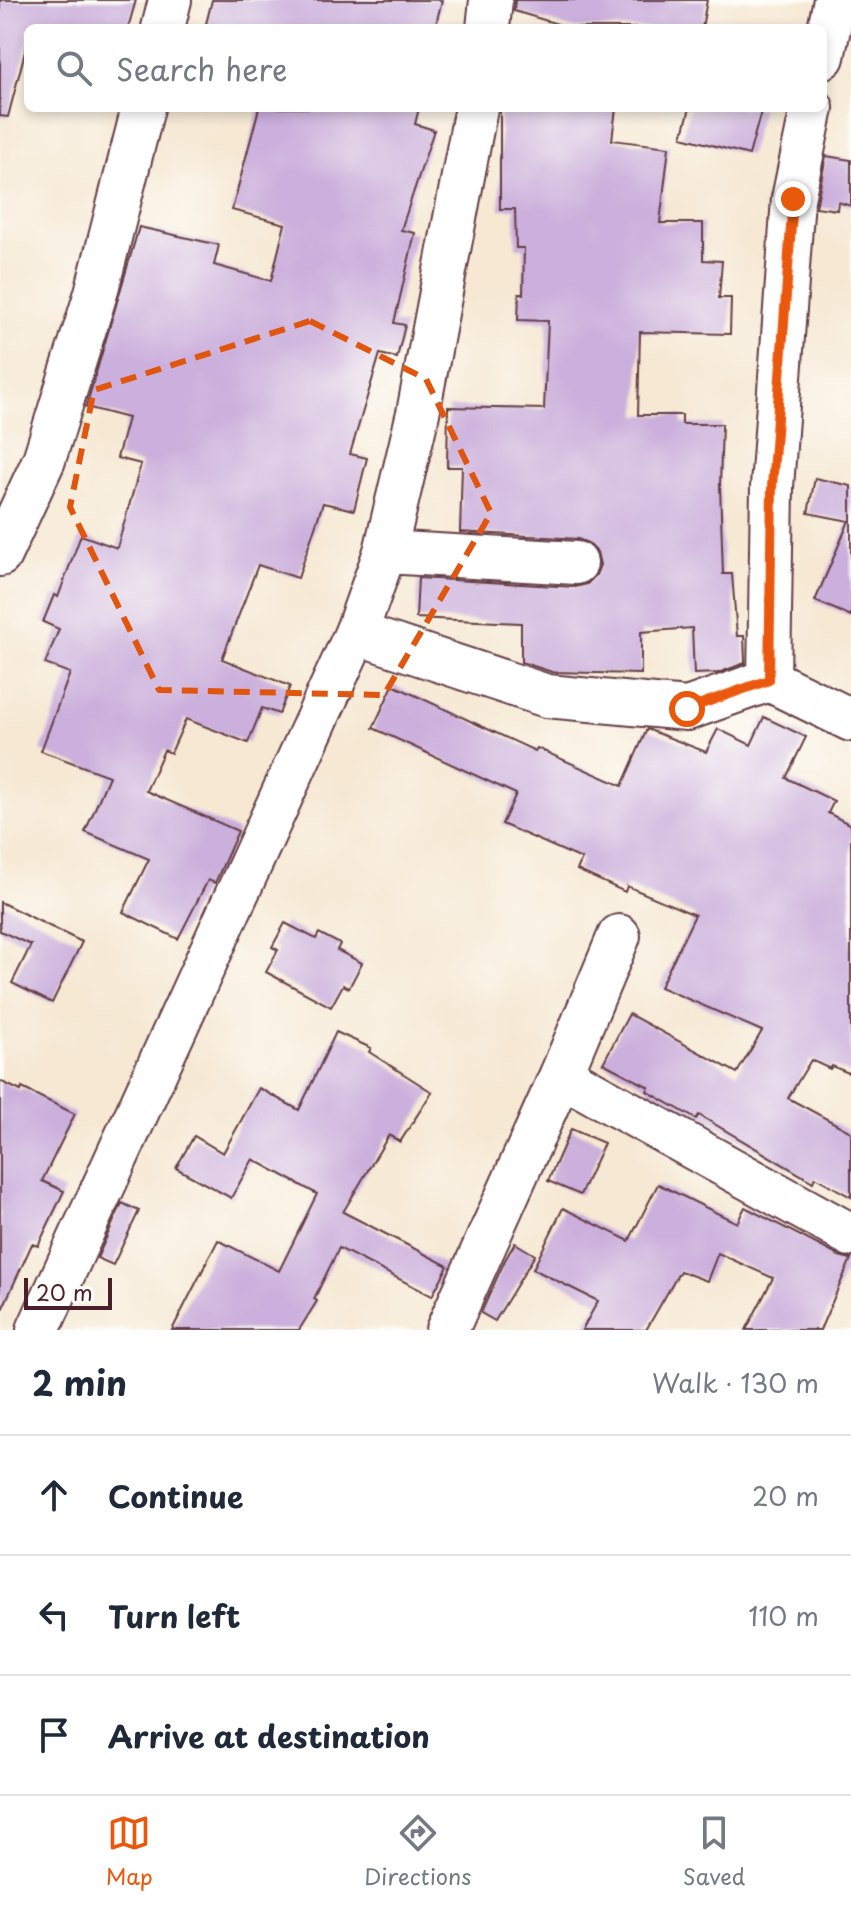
<!DOCTYPE html>
<meta charset="utf-8">
<style>
body{margin:0;font-family:"Playpen Sans",sans-serif;background:#f6f6f7;color:#1f2937}
.scale{position:absolute;left:24px;bottom:20px;width:88px;box-sizing:border-box;padding-left:8px;border:4px solid #4a1f2b;border-top:0;font-size:22px;line-height:28px;white-space:nowrap;color:#4a1f2b;-webkit-text-stroke:6px #fdfcf7;paint-order:stroke}
.stop{position:absolute;width:24px;height:24px;margin:-18px;border:6px solid #ea580c;border-radius:50%;background:#fff}
.stop.end{background:#ea580c;border-color:#fff;box-shadow:0 2px 8px #0008}
.list{margin:0;padding:0;list-style:none}
h2{display:flex;justify-content:space-between;align-items:center;height:104px;margin:0;padding:0 32px;font-size:34px}
h2 small{font-size:26px;font-weight:400;color:#747a83}
.list li{display:grid;grid-template-columns:52px 1fr auto;gap:24px;align-items:center;box-sizing:border-box;height:120px;padding:0 32px;border-top:2px solid #e0e1e3}
.list b{display:block;font-size:30px;white-space:nowrap}
.list em{font-size:26px;font-style:normal;color:#747a83}
.icon{flex:none;width:44px;height:44px;fill:none;stroke:currentColor;stroke-width:2;stroke-linecap:round;stroke-linejoin:round}
.map{position:relative;flex:none;width:851px;height:1330px;overflow:hidden}
.search{position:absolute;background:#fff;box-shadow:0 4px 12px #0003;left:24px;right:24px;top:24px;height:88px;display:flex;align-items:center;gap:20px;box-sizing:border-box;padding:0 28px;border-radius:12px;color:#747a83;font-size:30px}
.sheet{height:464px;background:#fff}
nav{display:flex;justify-content:space-around;align-items:center;box-sizing:border-box;height:112px;border-top:2px solid #e0e1e3;background:#fff;font-size:22px;color:#747a83}
nav a{display:grid;justify-items:center;gap:4px}
nav .on{color:#ea580c}
.map>svg:first-child{display:block}
.building{fill:#cbafdc}
.lines{fill:none;stroke-linecap:round;stroke-linejoin:round}
.minor-casing{stroke:#643d44;stroke-width:46}
.minor{stroke:#fff;stroke-width:42}
.route{stroke:#ea580c;stroke-width:10}
.marked{fill:none;stroke:#e0560e;stroke-width:6;stroke-dasharray:16 10;stroke-linejoin:round}
</style>
<div class="map">
<svg width="851" height="1330" viewBox="0 0 851 1330">
<rect width="100%" height="100%" fill="#fdfcf7"/>
<filter id="ink" filterUnits="userSpaceOnUse"><feTurbulence type="fractalNoise" baseFrequency=".0125" numOctaves="2"/><feDisplacementMap in="SourceGraphic" scale="16" xChannelSelector="R" yChannelSelector="G"/><feConvolveMatrix kernelMatrix="1 2 1 2 8 2 1 2 1" color-interpolation-filters="sRGB"/></filter>
<filter id="wash" filterUnits="userSpaceOnUse"><feTurbulence type="fractalNoise" baseFrequency=".006" numOctaves="4" result="noise"/><feDisplacementMap in="SourceGraphic" scale="32" xChannelSelector="R" yChannelSelector="G"/><feGaussianBlur stdDeviation="1.8" result="paint"/><feColorMatrix in="noise" values="0 0 0 0 0 0 0 0 0 0 0 0 0 0 0 0 0 1.4 0 .05"/><feComposite in="paint" operator="in"/></filter>
<g filter="url(#wash)">
<rect width="100%" height="100%" fill="#f6e8d3"/>
<g id="blocks">
<!-- building -->
<g class="building">
<path d="M0,0H136L128,28H28V40L8,117L0,116Z"/>
<path d="M212,0H442L435,28H205Z"/>
<path d="M515,0H707L702,28H571L514,11Z"/>
<path d="M259,108H419L415,124L434,130L401,230L415,233L394,323L405,325L397,358L380,354L350,454L367,458L354,510L323,503L298,578L258,565L222,659L290,686L279,714L262,708L248,743L186,719L171,753L164,750L146,791L238,831L215,883L208,880L178,939L123,912L149,859L85,832L109,776L41,751L70,673L45,664L59,629L43,622L54,595L58,597L81,535L117,548L141,464L117,458L128,418L86,407L139,227L219,245L214,265L271,281L285,224L232,210Z"/>
<path d="M500,108H616L612,140L669,147L660,223H703V260L722,261L719,298H731L730,334L640,332L638,415H682V424H722L720,485L723,574H732L737,636H744L745,663L718,673L694,674L692,628L641,632V674L552,672L521,662V623L416,618L418,578L575,587L587,584L596,575L600,565L597,552L588,543L578,539L460,532L462,467H447L448,407L544,409L548,321L518,320L519,294H523L524,248H516L515,209H500Z"/>
<path d="M690,108H762L749,155L682,137Z"/>
<path d="M826,156L851,160V206L838,202L837,210L816,207Z"/>
<path d="M815,478L851,486V616L815,601L849,521L808,513Z"/>
<path d="M393,685L535,751L537,748L622,786L647,729L706,752L718,729L751,745L764,717L806,737L786,778L834,801L828,813L851,825V1074L832,1066L830,1069L811,1060L788,1098L851,1132V1197L815,1177L813,1182L699,1115L696,1119L647,1091L649,1087L603,1063L629,1014L737,1073L762,1031L660,987L695,915L627,886L625,892L577,870L582,859L502,824L516,794L373,728Z"/>
<path d="M0,902L82,942L52,1003L12,983L31,945L0,931Z"/>
<path d="M285,923L316,939L319,933L340,944L337,950L362,963L349,988L343,985L331,1007L266,972L278,950L272,947Z"/>
<path d="M336,1032L371,1048L369,1052L432,1092L400,1142L389,1135L343,1212L448,1266L432,1296L339,1248L314,1299L317,1301L299,1330H172L218,1240L279,1271L317,1194L253,1159L231,1198L176,1168L194,1136L223,1153L259,1088L299,1110Z"/>
<path d="M0,1081L21,1091L22,1088L75,1114L42,1181L64,1191L38,1246L32,1244L0,1314Z"/>
<path d="M571,1129L604,1143L580,1195L548,1181Z"/>
<path d="M658,1184L737,1223L745,1207L839,1256L851,1259L820,1330H746L773,1278L718,1253L707,1281L680,1271L646,1330H582L598,1301L533,1269L563,1208L629,1241Z"/>
<path d="M122,1203L139,1211L113,1265L97,1258Z"/>
<path d="M515,1243L535,1255L495,1321L481,1313L505,1260Z"/>
</g>
</g>
</g>
<g filter="url(#ink)">
<use href="#blocks" fill-opacity="0" stroke="#643d44" stroke-width="2"/>
<g class="lines">
<!-- minor casing -->
<g class="minor-casing">
<g id="minor">
<path d="M163,28L170,0"/>
<path d="M488,28L491,0"/>
<path d="M823,57L835,0"/>
<path d="M385,552L576,563"/>
<path d="M0,555L44,460L96,293L143,108"/>
<path d="M356,633L547,696L687,709L769,680L851,720"/>
<path d="M769,680L772,487L793,199L812,108"/>
<path d="M561,1075L851,1235"/>
<path d="M38,1330L356,633L385,552L418,413L476,108"/>
<path d="M447,1330L561,1075L619,936"/>
</g>
</g>
<!-- minor -->
<use href="#minor" class="minor"/>
</g>
</g>
<g class="lines" filter="url(#ink)">
<!-- route -->
<path class="route" d="M687,709L769,680L772,487L793,199"/>
</g>
<!-- marked area -->
<path class="marked" d="M310,321L426,379L491,513L384,695L159,690L70,507L94,390Z"/>
</svg>
<div class="scale">20 m</div>
<div class="stop" style="left:687px;top:709px"></div>
<div class="stop end" style="left:793px;top:199px"></div>
<div class="search"><svg class="icon" aria-label="search" viewBox="0 0 24 24"><circle cx="10" cy="10" r="6"/><path d="M15 15l6 6"/></svg>Search here</div>
</div>
<section class="sheet">
<h2>2 min<small>Walk · 130 m</small></h2>
<ul class="list">
<li><svg class="icon" aria-label="ahead" viewBox="0 0 24 24"><path d="M12 20V5M6 11l6-6 6 6"/></svg><div><b>Continue</b></div><em>20 m</em></li>
<li><svg class="icon" aria-label="left" viewBox="0 0 24 24"><path d="M17 20v-9H6M10 6l-5 5 5 5"/></svg><div><b>Turn left</b></div><em>110 m</em></li>
<li><svg class="icon" aria-label="arrive" viewBox="0 0 24 24"><path d="M6 21V4h12l-3 4 3 4H6"/></svg><div><b>Arrive at destination</b></div></li>
</ul>
</section>
<nav>
<a class="on"><svg class="icon" aria-label="map" viewBox="0 0 24 24"><path d="M3 6l6-2 6 2 6-2v14l-6 2-6-2-6 2zM9 4v14M15 6v14"/></svg>Map</a>
<a><svg class="icon" aria-label="directions" viewBox="0 0 24 24"><path d="M12 3l9 9-9 9-9-9zM9 14v-3h6M13 9l2 2-2 2"/></svg>Directions</a>
<a><svg class="icon" aria-label="saved" viewBox="0 0 24 24"><path d="M7 4h10v16l-5-4-5 4z"/></svg>Saved</a>
</nav>
